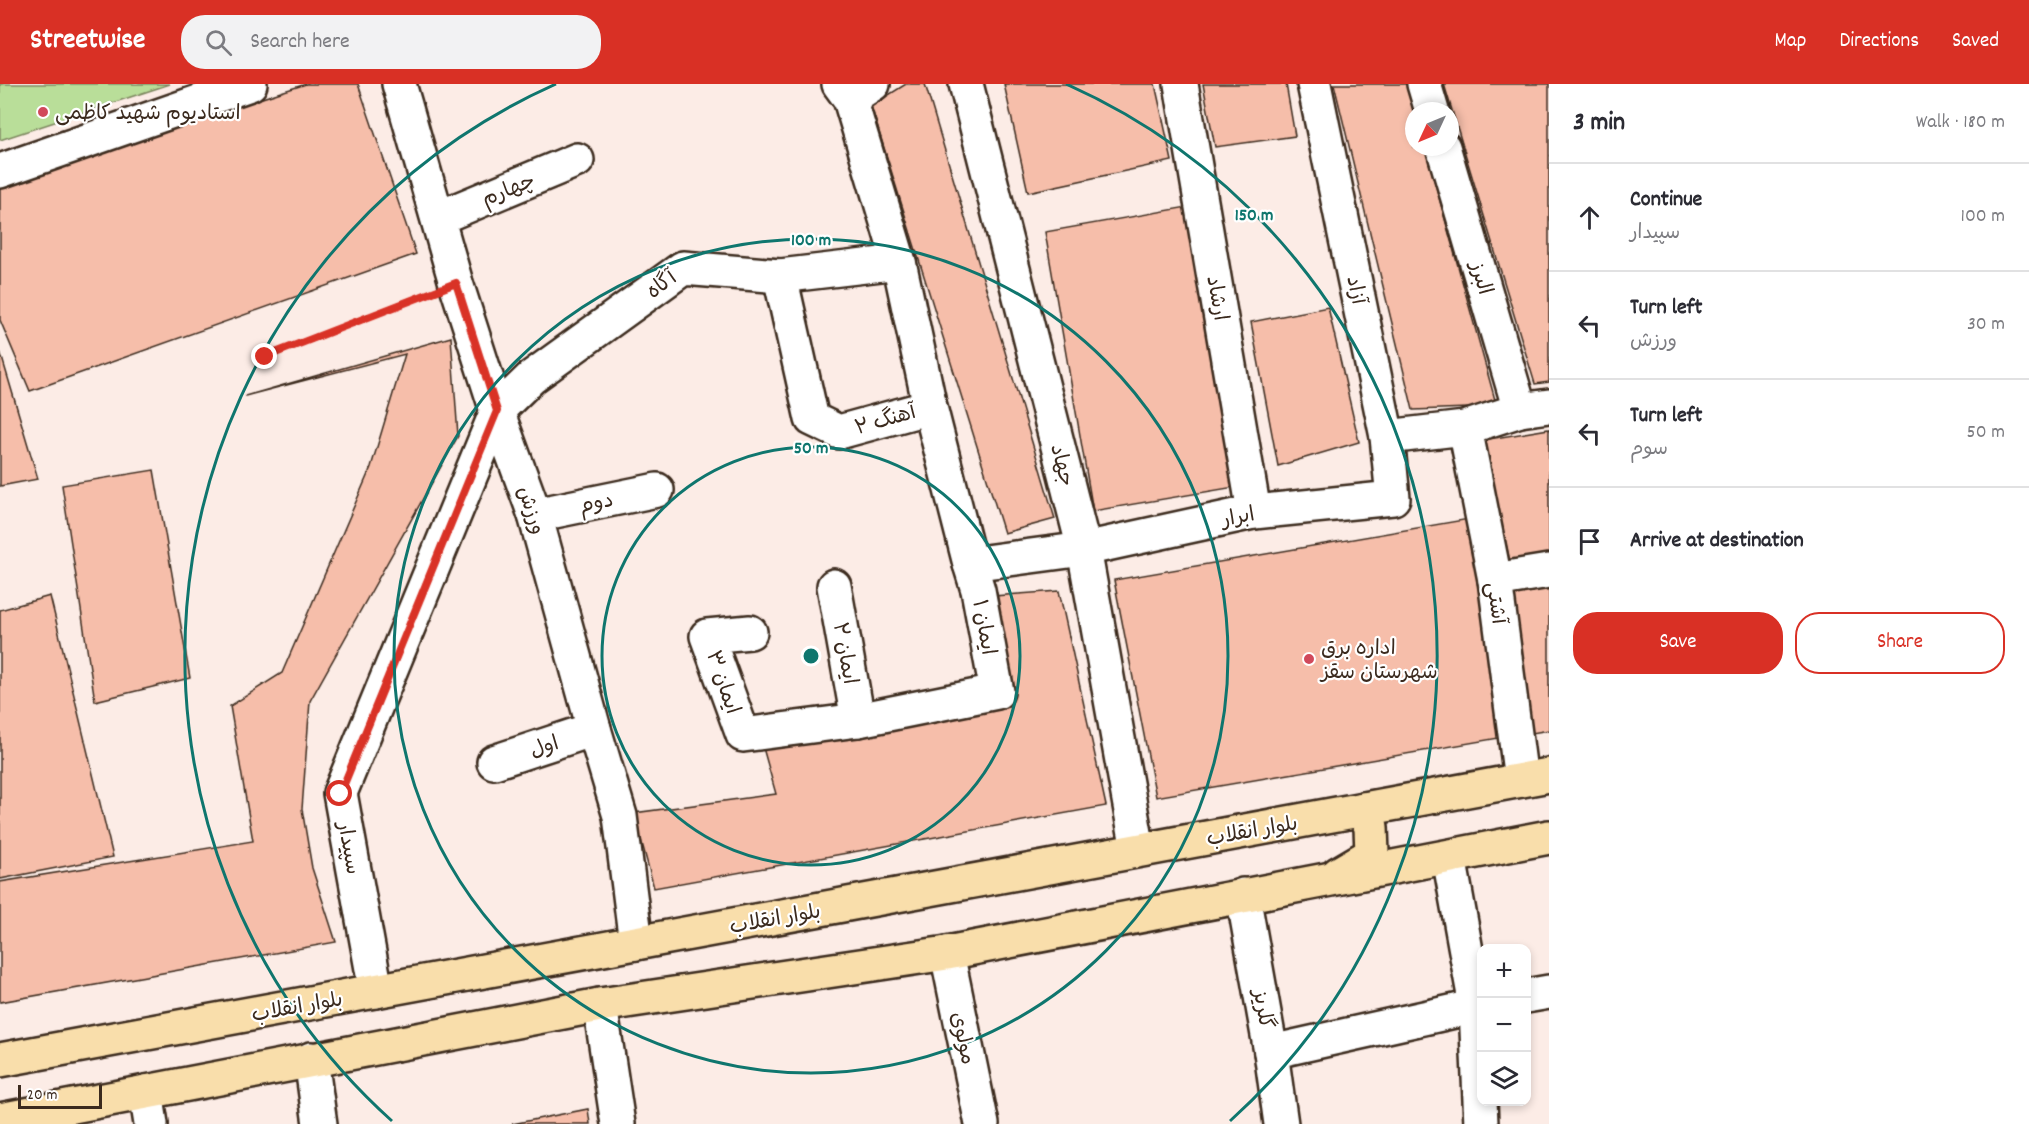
<!DOCTYPE html>
<meta charset="utf-8">
<style>
body{margin:0;font-family:Dekko,"Playpen Sans Arabic",sans-serif;background:#f2f2f3;color:#2b2b33}
.controls{position:absolute;right:18px;bottom:18px;display:grid;overflow:hidden;border-radius:12px;box-shadow:0 3px 9px #0003}
.controls button{width:54px;height:54px;display:grid;place-items:center;padding:0;border:0;border-bottom:2px solid #e1e1e2;background:#fff;color:#2b2b33;font:30px sans-serif}
.compass{position:absolute;left:1405px;top:18px;width:54px;height:54px;border-radius:50%;background:#fff;box-shadow:0 3px 9px #0003;rotate:226deg}
.scale{position:absolute;left:18px;bottom:15px;width:84px;box-sizing:border-box;padding-left:6px;border:3px solid #3b2a1e;border-top:0;font-size:16px;line-height:21px;white-space:nowrap;color:#3b2a1e;-webkit-text-stroke:4px #fff;paint-order:stroke}
.stop{position:absolute;width:18px;height:18px;margin:-14px;border:4px solid #d93025;border-radius:50%;background:#fff}
.stop.end{background:#d93025;border-color:#fff;box-shadow:0 2px 6px #0008}
.list{margin:0;padding:0;list-style:none}
h2{display:flex;justify-content:space-between;align-items:center;height:78px;margin:0;padding:0 24px;font-size:26px}
h2 small{font-size:20px;font-weight:400;color:#7c7c81}
.list li{display:grid;grid-template-columns:39px 1fr auto;gap:18px;align-items:center;box-sizing:border-box;height:108px;padding:0 24px;border-top:2px solid #e1e1e2}
.list b{display:block;font-size:22px;white-space:nowrap}
.list p{margin:0;font-size:20px;white-space:nowrap;color:#7c7c81}
.list em{font-size:20px;font-style:normal;color:#7c7c81}
.actions{display:flex;gap:12px;padding:18px 24px}
.actions a{flex:1;padding:14px 0;border:2px solid #d93025;border-radius:24px;text-align:center;font-size:21px;color:#d93025}
.actions .main{background:#d93025;color:#fff}
.icon{flex:none;width:33px;height:33px;fill:none;stroke:currentColor;stroke-width:2;stroke-linecap:round;stroke-linejoin:round}
.map{position:relative;flex:none;width:1549px;height:1040px;overflow:hidden}
header{display:flex;align-items:center;gap:36px;box-sizing:border-box;height:84px;padding:0 30px;background:#d93025;color:#fff}
header strong{font-size:28px}
nav{display:flex;gap:33px;margin-inline-start:auto;font-size:21px}
.search{width:420px;height:54px;background:#f2f2f3;display:flex;align-items:center;gap:15px;box-sizing:border-box;padding:0 21px;border-radius:24px;color:#7c7c81;font-size:22px}
main{display:flex}
aside{flex:1;background:#fff}
.map>svg:first-child{display:block}
.green{fill:#b9de99;stroke:#7a845c;stroke-width:1.5}
.building{fill:#f6beaa;stroke:#3b2a1e;stroke-width:1.5}
.lines{fill:none;stroke-linecap:round;stroke-linejoin:round}
.minor-casing{stroke:#3b2a1e;stroke-width:38}
.major-casing{stroke:#3b2a1e;stroke-width:38}
.path{stroke:#3b2a1e;stroke-width:4;stroke-dasharray:4.5 4.5;stroke-linecap:butt}
.minor{stroke:#fff;stroke-width:33}
.major{stroke:#f9deab;stroke-width:33}
.route{stroke:#d93025;stroke-width:8}
.ring{fill:none;stroke:#0f766e;stroke-width:3}
.poi-dot{fill:#d1495b;stroke:#fff;stroke-width:2}
.labels{text-anchor:middle;stroke-width:4.5;stroke-linejoin:round;paint-order:stroke}
.poi-label{font-size:21px;fill:#3b2a1e;stroke:#fff;text-anchor:start}
.street-label{font-size:21px;fill:#3b2a1e;stroke:#fff}
.centre{fill:#0f766e;stroke:#fff;stroke-width:3}
.ring-label{font-size:18px;text-anchor:middle;font-weight:bold;fill:#0f766e;stroke:#fff;stroke-width:4.5;stroke-linejoin:round;paint-order:stroke}
</style>
<header>
<strong>Streetwise</strong>
<div class="search"><svg class="icon" aria-label="search" viewBox="0 0 24 24"><circle cx="10" cy="10" r="6"/><path d="M15 15l6 6"/></svg>Search here</div>
<nav><a>Map</a><a>Directions</a><a>Saved</a></nav>
</header>
<main>
<div class="map">
<svg width="1549" height="1040" viewBox="0 0 1549 1040">
<rect width="100%" height="100%" fill="#fcece6"/>
<filter id="ink" filterUnits="userSpaceOnUse"><feTurbulence type="fractalNoise" baseFrequency=".0167" numOctaves="2"/><feDisplacementMap in="SourceGraphic" scale="12" xChannelSelector="R" yChannelSelector="G"/><feConvolveMatrix kernelMatrix="1 2 1 2 8 2 1 2 1" color-interpolation-filters="sRGB"/></filter>
<g filter="url(#ink)">
<!-- green -->
<path class="green" d="M0,0H170L0,56Z"/>
<!-- building -->
<g class="building">
<path d="M306,0H358L416,170L30,307L0,236V98Z"/>
<path d="M906,0H925L1055,435L1004,449L871,22Z"/>
<path d="M1004,0H1155L1172,77L1028,108Z"/>
<path d="M1203,0H1286L1295,52L1215,63Z"/>
<path d="M1334,0H1407L1414,27V63H1425L1497,323L1413,326Z"/>
<path d="M1444,0H1549V298L1535,300Z"/>
<path d="M1187,123L1235,403L1093,427L1045,148Z"/>
<path d="M1328,223L1359,358L1278,382L1251,238Z"/>
<path d="M451,253L458,352L310,617L302,725L312,784L336,858L0,918V798L253,757L230,622L282,589L371,383L405,270L245,312Z"/>
<path d="M0,267L38,395L0,402Z"/>
<path d="M1549,345V470L1510,478L1483,356Z"/>
<path d="M154,386L190,594L95,617L62,401Z"/>
<path d="M1469,435L1499,654L1156,713L1114,496Z"/>
<path d="M1549,503V646L1532,649L1511,507Z"/>
<path d="M1059,507L1106,722L654,804L634,729L776,710L762,660L1006,617L994,512Z"/>
<path d="M50,512L113,773L0,795V526Z"/>
<path d="M588,1025L590,1040H512Z"/>
</g>
<g class="lines">
<!-- minor casing -->
<g class="minor-casing">
<g id="minor">
<path d="M399,0L456,199L497,327L535,431L594,645L620,732L636,859"/>
<path d="M966,0L1084,465L1138,766"/>
<path d="M1181,0L1254,428"/>
<path d="M1424,0L1432,27"/>
<path d="M850,15L873,0"/>
<path d="M1443,63L1520,326"/>
<path d="M0,87L250,0"/>
<path d="M438,134L577,76"/>
<path d="M780,192L812,335L839,348L930,323"/>
<path d="M1465,344L1495,496L1521,696"/>
<path d="M1387,353L1465,344L1520,326L1549,322"/>
<path d="M535,431L657,406"/>
<path d="M970,480L1084,465L1254,428L1393,414L1387,353L1314,0"/>
<path d="M1495,496L1549,487"/>
<path d="M834,502L858,636"/>
<path d="M750,548L707,552L743,651L858,636L997,608L978,506L970,480L930,323L899,178L850,15L839,0"/>
<path d="M494,678L594,645"/>
<path d="M1449,773L1476,922L1481,1040"/>
<path d="M1243,811L1271,968L1281,1040"/>
<path d="M947,869L982,1040"/>
<path d="M376,907L340,709L497,327L532,293L683,184L780,192L899,178"/>
<path d="M1526,912L1549,908"/>
<path d="M600,921L618,1040"/>
<path d="M1271,968L1482,921"/>
<path d="M311,975L320,1040"/>
<path d="M146,1008L151,1040"/>
</g>
</g>
<!-- major casing -->
<g class="major-casing">
<g id="major">
<path d="M1338,790L1372,770L1371,743L1363,725"/>
<path d="M0,976L1549,691"/>
<path d="M0,1036L600,921L947,869L1549,753"/>
</g>
</g>
<!-- path -->
<path class="path" d="M265,273L427,210"/>
<!-- minor -->
<use href="#minor" class="minor"/>
<!-- major -->
<use href="#major" class="major"/>
</g>
</g>
<g class="lines" filter="url(#ink)">
<!-- route -->
<path class="route" d="M265,273L456,199L497,327L340,710"/>
</g>
<!-- distance rings -->
<g class="ring">
<circle cx="811" cy="572" r="209"/>
<circle cx="811" cy="572" r="417"/>
<path d="M392 1037A626 626 0 0 1 556 0M1066 0A626 626 0 0 1 1230 1037"/>
</g>
<!-- markers -->
<g class="poi-dot">
<circle cx="43" cy="28" r="6"/>
<circle cx="1309" cy="575" r="6"/>
</g>
<g class="labels">
<!-- poi labels -->
<g class="poi-label">
<text x="55" y="35">استادیوم شهید کاظمی</text>
<text x="1321" y="570">اداره برق<tspan x="1321" dy="24">شهرستان سقز</tspan></text>
</g>
<!-- street labels -->
<g class="street-label">
<text transform="translate(508 105) rotate(-22)" y="7">چهارم</text>
<text transform="translate(1482 194) rotate(74)" y="7">البرز</text>
<text transform="translate(661 200) rotate(-37)" y="7">آگاه</text>
<text transform="translate(1357 206) rotate(78)" y="7">آزاد</text>
<text transform="translate(1218 214) rotate(80)" y="7">ارشاد</text>
<text transform="translate(885 335) rotate(-16)" y="7">آهنگ ۲</text>
<text transform="translate(1063 381) rotate(76)" y="7">جهاد</text>
<text transform="translate(596 418) rotate(-12)" y="7">دوم</text>
<text transform="translate(532 426) rotate(72)" y="7">ورزش</text>
<text transform="translate(1238 432) rotate(-11)" y="7">ابرار</text>
<text transform="translate(1497 519) rotate(82)" y="7">آشتی</text>
<text transform="translate(985 543) rotate(80)" y="7">ایمان ۱</text>
<text transform="translate(846 569) rotate(80)" y="7">ایمان ۲</text>
<text transform="translate(724 598) rotate(71)" y="7">ایمان ۳</text>
<text transform="translate(544 662) rotate(-18)" y="7">اول</text>
<text transform="translate(1252 746) rotate(-10)" y="7">بلوار انقلاب</text>
<text transform="translate(350 764) rotate(80)" y="7">سپیدار</text>
<text transform="translate(775 834) rotate(-10)" y="7">بلوار انقلاب</text>
<text transform="translate(297 922) rotate(-10)" y="7">بلوار انقلاب</text>
<text transform="translate(1264 925) rotate(80)" y="7">گلریز</text>
<text transform="translate(964 954) rotate(78)" y="7">مولوی</text>
</g>
</g>
<circle cx="811" cy="572" r="9" class="centre"/>
<g class="ring-label">
<text x="1254" y="136">150 m</text>
<text x="811" y="161">100 m</text>
<text x="811" y="369">50 m</text>
</g>
</svg>
<div class="controls">
<button>+</button>
<button>−</button>
<button><svg class="icon" aria-label="layers" viewBox="0 0 24 24"><path d="M12 4l9 5-9 5-9-5zM3 14l9 5 9-5"/></svg></button>
</div>
<svg class="compass" viewBox="-18 -18 36 36"><path d="M0-13l5 13h-10z" fill="#e53935"/><path d="M0 13l5-13h-10z" fill="#7c7c81"/></svg>
<div class="scale">20 m</div>
<div class="stop" style="left:340px;top:710px"></div>
<div class="stop end" style="left:265px;top:273px"></div>
</div>
<aside>
<h2>3 min<small>Walk · 180 m</small></h2>
<ul class="list">
<li><svg class="icon" aria-label="ahead" viewBox="0 0 24 24"><path d="M12 20V5M6 11l6-6 6 6"/></svg><div><b>Continue</b><p>سپیدار</p></div><em>100 m</em></li>
<li><svg class="icon" aria-label="left" viewBox="0 0 24 24"><path d="M17 20v-9H6M10 6l-5 5 5 5"/></svg><div><b>Turn left</b><p>ورزش</p></div><em>30 m</em></li>
<li><svg class="icon" aria-label="left" viewBox="0 0 24 24"><path d="M17 20v-9H6M10 6l-5 5 5 5"/></svg><div><b>Turn left</b><p>سوم</p></div><em>50 m</em></li>
<li><svg class="icon" aria-label="arrive" viewBox="0 0 24 24"><path d="M6 21V4h12l-3 4 3 4H6"/></svg><div><b>Arrive at destination</b></div></li>
</ul>
<div class="actions"><a class="main">Save</a><a>Share</a></div>
</aside>
</main>
